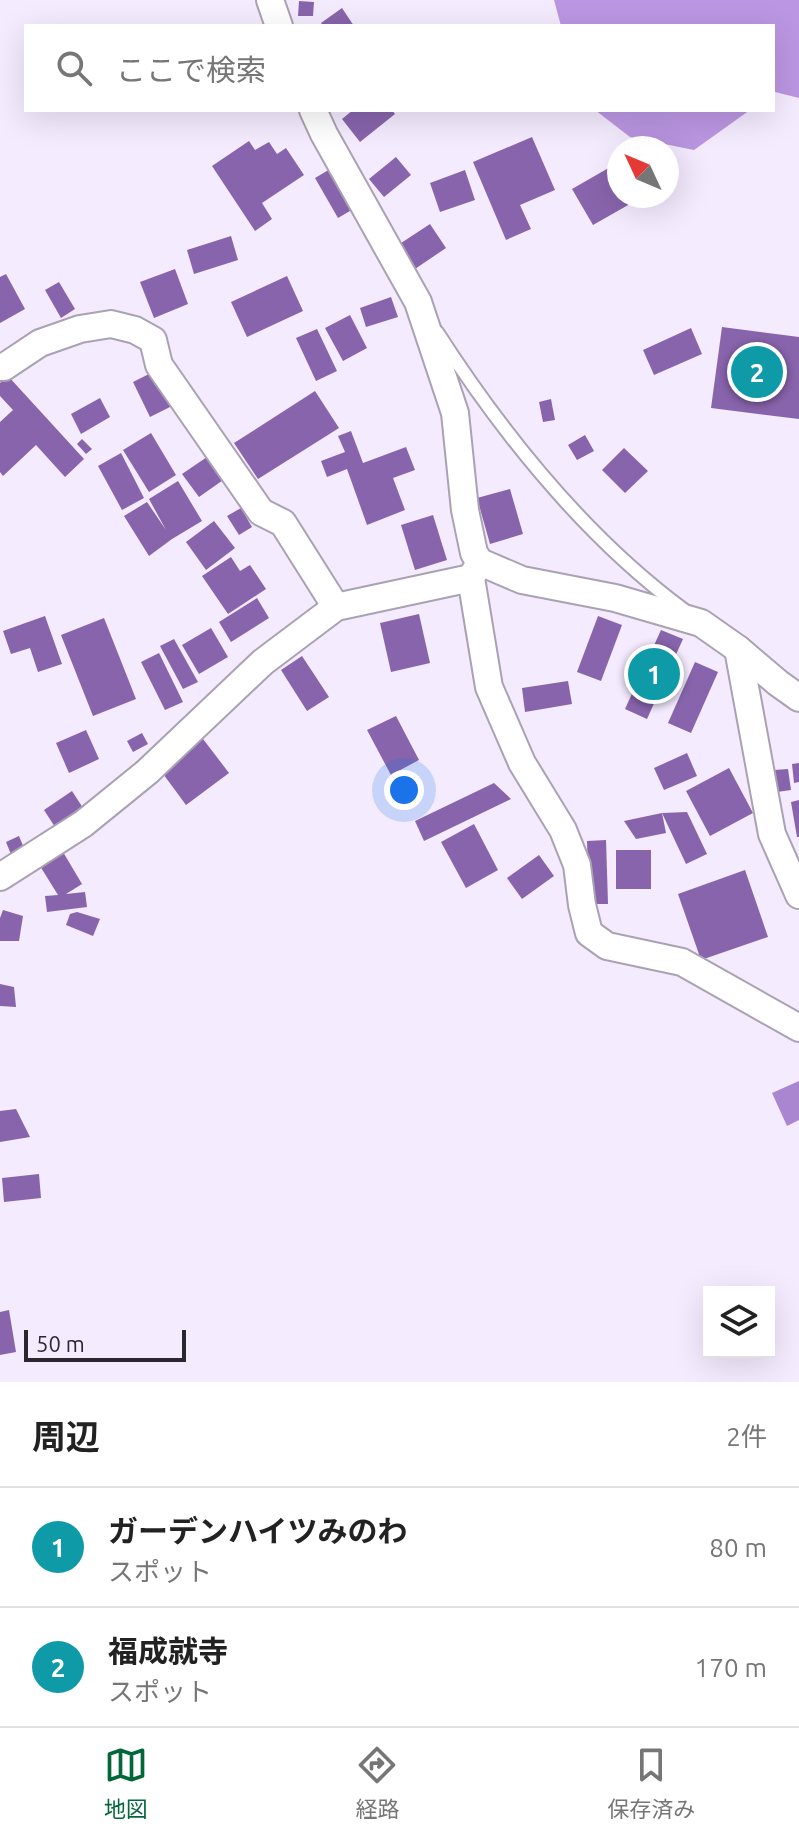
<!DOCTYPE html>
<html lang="ja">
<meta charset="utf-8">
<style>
body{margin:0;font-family:Ubuntu,"Noto Sans JP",sans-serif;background:#f6f6f6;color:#222}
.controls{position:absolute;right:24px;bottom:24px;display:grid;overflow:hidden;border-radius:0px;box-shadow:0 8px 32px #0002}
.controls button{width:72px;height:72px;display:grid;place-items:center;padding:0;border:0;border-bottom:2px solid #e0e0e0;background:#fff;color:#222;font:40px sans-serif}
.compass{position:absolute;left:607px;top:136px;width:72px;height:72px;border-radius:50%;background:#fff;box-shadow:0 8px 32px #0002;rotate:314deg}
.scale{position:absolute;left:24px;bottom:20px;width:162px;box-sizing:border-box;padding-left:8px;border:4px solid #2a272e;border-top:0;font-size:22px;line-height:28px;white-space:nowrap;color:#2a272e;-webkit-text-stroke:6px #f4ebfe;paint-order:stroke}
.you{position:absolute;left:404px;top:790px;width:28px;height:28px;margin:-20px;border:6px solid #fff;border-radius:50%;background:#1a73e8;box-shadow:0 0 0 12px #1a73e833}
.badge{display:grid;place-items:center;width:52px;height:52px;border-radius:50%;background:#03673b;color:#fff;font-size:26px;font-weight:700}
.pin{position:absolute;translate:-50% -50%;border:4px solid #fff;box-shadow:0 2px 8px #0006}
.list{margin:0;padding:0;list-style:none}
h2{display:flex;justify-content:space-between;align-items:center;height:104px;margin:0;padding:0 32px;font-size:34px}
h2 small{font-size:26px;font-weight:400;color:#767676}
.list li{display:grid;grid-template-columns:52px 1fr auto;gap:24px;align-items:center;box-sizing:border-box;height:120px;padding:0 32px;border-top:2px solid #e0e0e0}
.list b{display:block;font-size:30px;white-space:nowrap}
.list p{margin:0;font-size:26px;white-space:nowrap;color:#767676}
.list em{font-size:26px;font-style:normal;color:#767676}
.icon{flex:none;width:44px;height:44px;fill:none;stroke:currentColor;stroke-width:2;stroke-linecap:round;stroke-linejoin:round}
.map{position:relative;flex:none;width:799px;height:1382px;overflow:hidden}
.search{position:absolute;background:#fff;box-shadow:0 8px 32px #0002;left:24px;right:24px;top:24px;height:88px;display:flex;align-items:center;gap:20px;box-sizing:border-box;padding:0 28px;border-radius:0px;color:#767676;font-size:30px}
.sheet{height:344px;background:#fff}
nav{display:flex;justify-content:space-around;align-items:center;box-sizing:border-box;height:112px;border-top:2px solid #e0e0e0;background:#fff;font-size:22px;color:#767676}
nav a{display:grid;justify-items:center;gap:4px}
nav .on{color:#03673b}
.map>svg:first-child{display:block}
.forest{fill:#bb96e2}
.water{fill:#aa86d0}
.building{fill:#8864ac}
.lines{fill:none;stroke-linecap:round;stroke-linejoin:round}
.service-casing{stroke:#aaa1b3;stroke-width:16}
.minor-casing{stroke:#aaa1b3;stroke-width:30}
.service{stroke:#fff;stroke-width:12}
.minor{stroke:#fff;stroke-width:26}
</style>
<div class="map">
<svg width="799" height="1382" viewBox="0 0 799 1382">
<rect width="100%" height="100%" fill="#f4ebfe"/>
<!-- forest -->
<g class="forest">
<path d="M554,0H799V98L775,92L773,93V26H561Z"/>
<path d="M595,110H750L694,150L630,137Z"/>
</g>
<!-- water -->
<path class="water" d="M799,1081V1120L787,1126L772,1093Z"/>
<!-- building -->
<g class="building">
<path d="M299,1L314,2L313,16H298Z"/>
<path d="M342,8L354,26H323L321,23Z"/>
<path d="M353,110H392L395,114L360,142L342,119Z"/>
<path d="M532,137L555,190L520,205L531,229L506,240L473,162Z"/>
<path d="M249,141L255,150L269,142L277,154L286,148L304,175L262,203L272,219L255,231L212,166Z"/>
<path d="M396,157L411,175L384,197L369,179Z"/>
<path d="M619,162V196H644L593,225L572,189Z"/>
<path d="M332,168L355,208L338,218L315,178Z"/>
<path d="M465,170L475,200L440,212L430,183Z"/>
<path d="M430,224L446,248L412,271L395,247Z"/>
<path d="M231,236L238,260L194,274L187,250Z"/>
<path d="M175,269L188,304L154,318L140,282Z"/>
<path d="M6,274L25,309L0,323V277Z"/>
<path d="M287,276L303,311L247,337L231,302Z"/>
<path d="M59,282L75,309L61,318L45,290Z"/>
<path d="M391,297L398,317L366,327L360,308Z"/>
<path d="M350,315L367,348L343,361L325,328Z"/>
<path d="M722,327L799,337V419L711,408Z"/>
<path d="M691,328L702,354L654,375L643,350Z"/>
<path d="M317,329L337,371L316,381L296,338Z"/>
<path d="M155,371L172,406L150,417L133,382Z"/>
<path d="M8,376L84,459L65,477L36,445L3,476L0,472V422L13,410L0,396V383Z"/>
<path d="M315,391L339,428L258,479L234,443Z"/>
<path d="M100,398L110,417L81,434L71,414Z"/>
<path d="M551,399L555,420L543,422L539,402Z"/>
<path d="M351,431L363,463L406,447L415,470L393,478L405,510L367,525L347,469L327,477L321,461L345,452L338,436Z"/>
<path d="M151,433L176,475L149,492L123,450Z"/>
<path d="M585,435L594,451L577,460L568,445Z"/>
<path d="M82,439L92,449L86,454L77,444Z"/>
<path d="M624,448L648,471L625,493L602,470Z"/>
<path d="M121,453L144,498L122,510L98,466Z"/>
<path d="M210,455L226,478L199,497L182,474Z"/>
<path d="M178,481L202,521L172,539L149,556L124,516L147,502L166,530L149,499Z"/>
<path d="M510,489L523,534L490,544L477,498Z"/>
<path d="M241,508L252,527L239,535L227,516Z"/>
<path d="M433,515L447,560L415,570L401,525Z"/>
<path d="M214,521L235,548L206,570L186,542Z"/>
<path d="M231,557L240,571L250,565L266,589L228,614L202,576Z"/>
<path d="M257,598L269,618L231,642L219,622Z"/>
<path d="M419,614L430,663L391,672L380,623Z"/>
<path d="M45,616L62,664L38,672L30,648L11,654L3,631Z"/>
<path d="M598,616L622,625L601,681L577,672Z"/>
<path d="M104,618L136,699L93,716L61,635Z"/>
<path d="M211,628L228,657L199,674L182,645Z"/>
<path d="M661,630L683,639L647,719L625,709Z"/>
<path d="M174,639L198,682L183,689L160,646Z"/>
<path d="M159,653L183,702L165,710L141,662Z"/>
<path d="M302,656L329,697L307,711L281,670Z"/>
<path d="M695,662L718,672L691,733L668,723Z"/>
<path d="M568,681L572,704L525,712L522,688Z"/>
<path d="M396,716L419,760L391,775L367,730Z"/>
<path d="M86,730L99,759L69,773L56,743Z"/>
<path d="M142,733L148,744L133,752L127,741Z"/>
<path d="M200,735L229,773L186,805L158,767Z"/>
<path d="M687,753L697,776L664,790L654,768Z"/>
<path d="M799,763V782L794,783L792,764Z"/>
<path d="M729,768L753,813L710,836L686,791Z"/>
<path d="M788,769L791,790L777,792L774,770Z"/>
<path d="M494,783L511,799L424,841L415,821Z"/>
<path d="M72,791L83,808L55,827L44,810Z"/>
<path d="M799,800V837H797L791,802Z"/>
<path d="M687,812L707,854L686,864L662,813Z"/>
<path d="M662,813L666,833L636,839L624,821Z"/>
<path d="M474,824L498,870L466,888L441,842Z"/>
<path d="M19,836L26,853L13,859L6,842Z"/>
<path d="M606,840L608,904H589L587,841Z"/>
<rect x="616" y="850" width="35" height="39"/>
<path d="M63,852L82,884L66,894L85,892L87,907L47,912L45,896L58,895L40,866Z"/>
<path d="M539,855L554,876L522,899L507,878Z"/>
<path d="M745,870L768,937L701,960L678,894Z"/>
<path d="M3,910L23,916L19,941H0V918Z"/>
<path d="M77,912L100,919L93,936L66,925L70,914Z"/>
<path d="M0,984L14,987L16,1007L0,1006Z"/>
<path d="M16,1109L30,1137L0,1142V1111Z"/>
<path d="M39,1174L41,1198L4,1202L2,1178Z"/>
<path d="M9,1310L16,1352L0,1355V1312Z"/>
</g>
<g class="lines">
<!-- service casing -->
<g class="service-casing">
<path id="service" d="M437,332C504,436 584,536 684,610"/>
</g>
<!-- minor casing -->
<g class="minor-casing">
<g id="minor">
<path d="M270,0L279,26"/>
<path d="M313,110L324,134L418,302L455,413L465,510L474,553L480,562L522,580L615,598L701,623L738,649L778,683L799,698"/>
<path d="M0,367H4L40,343L80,329L111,324L135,330L153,340L159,365L261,512L283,523L336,607"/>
<path d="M480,562L471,578L489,687L522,763L563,830L577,865L582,905L589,933L607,946L682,962L799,1028"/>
<path d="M738,649L772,834L799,895"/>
<path d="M0,877L83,824L147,772L263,662L336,607L471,578"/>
</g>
</g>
<!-- service -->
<use href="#service" class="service"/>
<!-- minor -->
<use href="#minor" class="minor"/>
</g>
</svg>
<div class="controls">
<button><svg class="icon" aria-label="layers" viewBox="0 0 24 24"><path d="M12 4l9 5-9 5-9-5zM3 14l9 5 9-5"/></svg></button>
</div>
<svg class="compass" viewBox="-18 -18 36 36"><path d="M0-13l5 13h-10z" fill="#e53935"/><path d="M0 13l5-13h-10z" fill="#767676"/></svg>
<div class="scale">50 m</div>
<div class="you"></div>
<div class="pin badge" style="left:654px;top:674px;background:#0f9aa8">1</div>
<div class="pin badge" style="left:757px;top:372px;background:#0f9aa8">2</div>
<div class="search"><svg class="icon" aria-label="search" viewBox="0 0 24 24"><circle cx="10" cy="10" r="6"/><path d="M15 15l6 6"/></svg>ここで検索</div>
</div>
<section class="sheet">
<h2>周辺<small>2件</small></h2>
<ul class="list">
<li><span class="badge" style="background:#0f9aa8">1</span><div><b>ガーデンハイツみのわ</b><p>スポット</p></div><em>80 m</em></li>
<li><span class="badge" style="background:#0f9aa8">2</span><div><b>福成就寺</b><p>スポット</p></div><em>170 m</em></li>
</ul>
</section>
<nav>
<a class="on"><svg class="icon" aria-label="map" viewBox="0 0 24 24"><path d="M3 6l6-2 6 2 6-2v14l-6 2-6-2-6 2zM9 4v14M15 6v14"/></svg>地図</a>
<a><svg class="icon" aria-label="directions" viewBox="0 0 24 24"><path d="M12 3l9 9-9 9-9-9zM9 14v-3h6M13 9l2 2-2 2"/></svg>経路</a>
<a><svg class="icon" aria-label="saved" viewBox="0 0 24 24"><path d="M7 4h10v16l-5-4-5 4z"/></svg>保存済み</a>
</nav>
